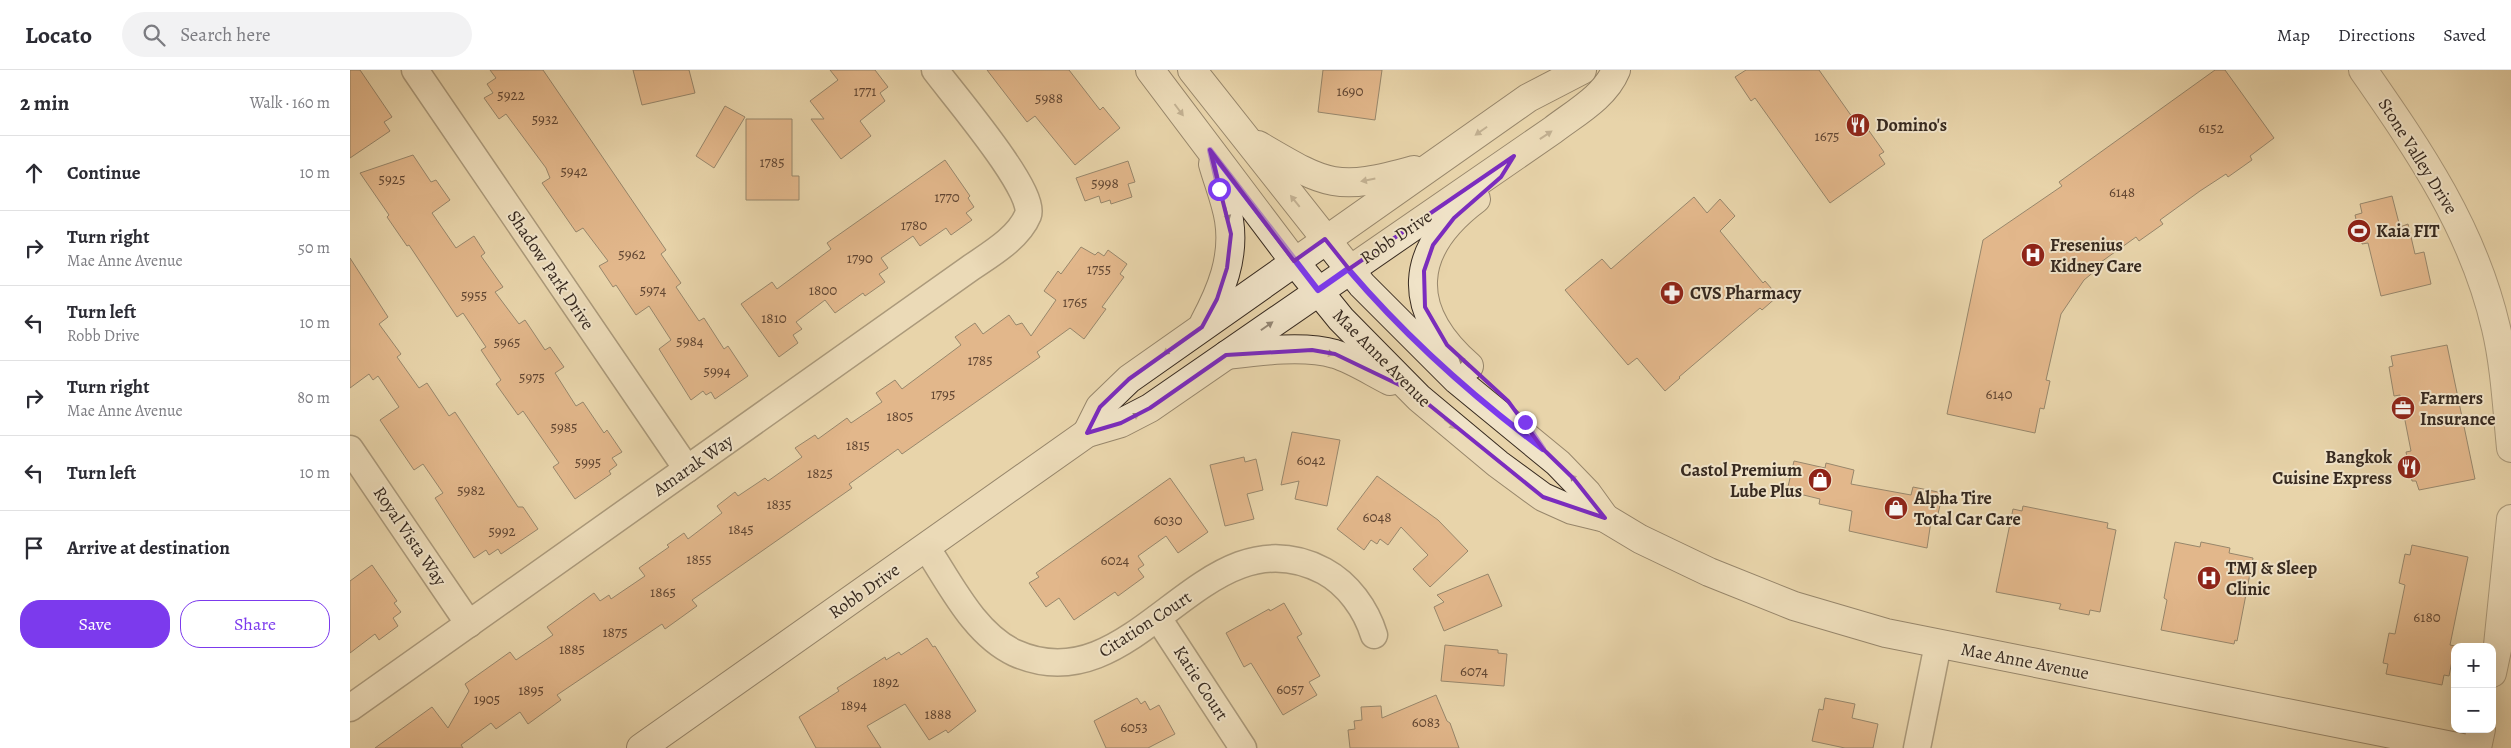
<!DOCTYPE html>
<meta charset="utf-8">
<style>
body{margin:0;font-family:Alegreya,serif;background:#f2f2f3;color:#2b2b33}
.controls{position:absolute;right:15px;bottom:15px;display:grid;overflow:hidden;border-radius:10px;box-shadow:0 5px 20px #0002}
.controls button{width:45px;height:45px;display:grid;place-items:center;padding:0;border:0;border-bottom:1px solid #e1e1e2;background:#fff;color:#2b2b33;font:25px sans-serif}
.stop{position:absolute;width:15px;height:15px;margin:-11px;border:4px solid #7c3aed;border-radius:50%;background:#fff}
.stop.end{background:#7c3aed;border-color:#fff;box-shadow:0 1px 5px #0008}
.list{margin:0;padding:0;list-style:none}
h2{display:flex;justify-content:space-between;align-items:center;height:65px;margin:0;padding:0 20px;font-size:21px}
h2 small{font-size:16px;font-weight:400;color:#7c7c81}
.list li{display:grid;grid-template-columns:32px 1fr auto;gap:15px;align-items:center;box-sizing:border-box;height:75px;padding:0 20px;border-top:1px solid #e1e1e2}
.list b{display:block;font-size:19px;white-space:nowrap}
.list p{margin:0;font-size:16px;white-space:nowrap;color:#7c7c81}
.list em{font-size:16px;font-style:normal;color:#7c7c81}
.actions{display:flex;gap:10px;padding:15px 20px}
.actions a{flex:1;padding:11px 0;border:1px solid #7c3aed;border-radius:20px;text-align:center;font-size:18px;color:#7c3aed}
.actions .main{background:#7c3aed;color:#fff}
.icon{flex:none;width:28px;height:28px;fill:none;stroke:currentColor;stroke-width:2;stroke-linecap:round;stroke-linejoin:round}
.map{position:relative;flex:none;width:2161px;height:678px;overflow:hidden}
header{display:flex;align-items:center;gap:30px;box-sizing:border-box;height:70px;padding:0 25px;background:#fff;border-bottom:1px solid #e1e1e2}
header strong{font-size:24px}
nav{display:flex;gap:28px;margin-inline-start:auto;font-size:18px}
.search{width:350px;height:45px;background:#f2f2f3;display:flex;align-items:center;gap:12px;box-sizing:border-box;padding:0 18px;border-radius:28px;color:#7c7c81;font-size:19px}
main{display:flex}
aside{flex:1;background:#fff}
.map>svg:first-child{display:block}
.building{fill:#dc9667;stroke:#372a20}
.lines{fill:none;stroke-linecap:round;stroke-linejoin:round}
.minor-casing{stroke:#635442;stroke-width:29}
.tertiary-casing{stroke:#635442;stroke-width:30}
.secondary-casing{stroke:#372a20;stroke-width:30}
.minor{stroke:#f0e3c8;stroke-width:26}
.tertiary{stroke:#f0e3c8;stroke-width:28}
.secondary{stroke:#f0e3c8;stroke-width:28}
.oneway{fill:#948674}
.route{stroke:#7c3aed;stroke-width:6}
.marked{fill:none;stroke:#7b2cbf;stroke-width:4;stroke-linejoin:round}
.labels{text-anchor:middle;stroke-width:4;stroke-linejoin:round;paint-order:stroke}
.number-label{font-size:15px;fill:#604532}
.poi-label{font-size:18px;font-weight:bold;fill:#372a20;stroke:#f0e3c8;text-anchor:start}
.street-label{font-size:18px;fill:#372a20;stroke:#f0e3c8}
</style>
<header>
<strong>Locato</strong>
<div class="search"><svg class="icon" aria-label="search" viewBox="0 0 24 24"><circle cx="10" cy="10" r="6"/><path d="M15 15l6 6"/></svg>Search here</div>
<nav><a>Map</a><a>Directions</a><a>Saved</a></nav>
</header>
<main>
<aside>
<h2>2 min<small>Walk · 160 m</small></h2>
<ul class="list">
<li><svg class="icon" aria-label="ahead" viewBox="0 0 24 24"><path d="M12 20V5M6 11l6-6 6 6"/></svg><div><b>Continue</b></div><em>10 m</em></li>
<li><svg class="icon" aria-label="right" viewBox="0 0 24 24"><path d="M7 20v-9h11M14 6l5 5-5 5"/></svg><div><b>Turn right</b><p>Mae Anne Avenue</p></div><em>50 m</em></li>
<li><svg class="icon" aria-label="left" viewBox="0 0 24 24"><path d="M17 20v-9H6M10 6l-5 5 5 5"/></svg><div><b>Turn left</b><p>Robb Drive</p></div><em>10 m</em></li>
<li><svg class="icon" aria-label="right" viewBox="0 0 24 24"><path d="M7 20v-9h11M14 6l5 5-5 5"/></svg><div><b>Turn right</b><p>Mae Anne Avenue</p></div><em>80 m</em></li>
<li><svg class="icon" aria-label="left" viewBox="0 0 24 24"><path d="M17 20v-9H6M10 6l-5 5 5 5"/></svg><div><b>Turn left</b></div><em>10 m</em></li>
<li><svg class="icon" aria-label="arrive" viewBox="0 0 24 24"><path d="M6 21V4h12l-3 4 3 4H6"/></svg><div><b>Arrive at destination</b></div></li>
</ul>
<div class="actions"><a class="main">Save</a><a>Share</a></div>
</aside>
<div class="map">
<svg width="2161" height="678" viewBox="0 0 2161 678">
<rect width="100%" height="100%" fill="#e8d4aa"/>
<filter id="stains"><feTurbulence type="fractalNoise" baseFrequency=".004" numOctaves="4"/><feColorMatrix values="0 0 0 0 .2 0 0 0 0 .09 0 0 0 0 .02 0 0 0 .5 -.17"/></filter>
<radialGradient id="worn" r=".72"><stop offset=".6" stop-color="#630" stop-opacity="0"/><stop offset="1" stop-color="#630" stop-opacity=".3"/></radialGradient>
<!-- building -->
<g class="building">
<path d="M0,0H10L42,47L34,52L40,61L0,88Z"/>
<path d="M140,0H193L316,180L311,184L331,213L326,217L349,251L354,248L374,279L378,276L398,306L365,329L361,322L356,325L353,321L341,330L309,279L321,270L299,236L286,245L266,215L263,217L249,196L258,191L233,158L226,162L192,113L200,108L196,98L156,44L149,49L134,28L143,23L137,14L146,8Z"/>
<path d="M283,0H339L345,23L292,35Z"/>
<path d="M480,0H525L538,17L530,23L535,31L510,51L521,66L491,89L461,49H474L460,31L488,10Z"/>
<path d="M637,0H719L750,40L753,37L770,58L725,95L685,46L677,52Z"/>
<path d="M973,0H1032L1025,50L968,42Z"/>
<path d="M1396,0H1469L1512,61L1517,58L1534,82L1529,85L1535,94L1480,133L1405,28L1401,31L1385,7Z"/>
<path d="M1865,0H1875L1924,68L1900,86L1902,90L1878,107L1876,104L1850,121L1810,150L1813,154L1789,171L1786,167L1744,197L1746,200L1734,210L1711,244L1696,310L1700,311L1694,339L1690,338L1685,363L1597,344L1633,170L1712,116L1709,112Z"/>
<path d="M375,36L395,47L364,98L346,86Z"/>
<path d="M396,49H442V106H449V130H396Z"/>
<path d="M63,85L81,112L86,110L100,130L82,143L106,178L124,166L135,183L131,186L153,217L145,222L169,254L175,250L195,280L200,277L214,297L205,303L226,336L233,332L254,363L257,360L272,382L262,388L267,395L259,401L261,404L225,429L203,397L209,393L173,341L168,345L146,314L151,310L131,280L136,277L113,243L107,247L59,175L57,176L37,147L39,145L10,103Z"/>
<path d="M595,90L620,126L618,128L624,137L616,143L622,150L601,165L596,158L570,176L563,166L531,188L538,198L529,204L535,212L515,226L513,223L485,243L475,230L446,252L452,259L443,265L448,273L429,287L391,234L422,212L427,219L481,179L477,173Z"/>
<path d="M778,91L785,112L778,114L782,127L761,134L760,130L751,133L749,126L735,131L726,108Z"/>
<path d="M2042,126L2050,157L2058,154L2065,184L2074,182L2081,214L2031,226L2018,173L2012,174L2005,145L2012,143L2010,134Z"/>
<path d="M1344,127L1357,143L1370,129L1385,146L1370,161L1413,213L1415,211L1428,226L1412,240L1410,238L1329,307L1330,308L1315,321L1287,288L1278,295L1215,220L1252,189L1261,199Z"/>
<path d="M731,177L745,185L748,182L754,186L758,180L777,194L770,204L774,207L752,237L756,239L734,269L720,258L687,282L690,287L552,384L548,379L499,414L502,418L342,530L347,536L315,559L312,554L207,625L211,630L178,654L170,642L146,659L141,653L111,675L113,678H25L82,637L98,658L119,621L115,614L160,582L166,590L203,565L197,557L244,523L250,531L259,525L261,529L295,506L289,498L319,477L317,475L334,463L338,469L372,443L367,436L385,422L388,426L415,408L418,411L452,387L445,378L465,365L468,369L497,348L501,353L532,332L526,323L545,310L552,319L611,275L605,267L625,253L633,264L659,245L666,255L672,253L681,266L706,230L694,221L708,201L711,204Z"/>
<path d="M0,188L38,247L29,254L51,284L47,287L69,318L77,313L99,346L105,342L168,437H173L188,459L151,484L148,479L139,485L136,480L124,488L85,428L93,423L73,394L64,400L30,350L49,337L28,306L23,310L19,304L0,318Z"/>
<path d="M2097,275L2125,409L2069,420L2066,411H2062L2056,382L2061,381L2050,325L2044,326L2039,297L2043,296L2041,286Z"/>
<path d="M942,362L990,370L977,436L945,429L949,411L931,415Z"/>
<path d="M894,387L895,392L906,389L913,420L897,424L904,449L875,456L860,395Z"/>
<path d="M1444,391L1475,398L1476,393L1504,400L1501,414L1561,425L1563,417L1593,423L1586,452L1581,451L1577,478L1499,461L1502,441L1469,434L1470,429L1437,421Z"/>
<path d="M1027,406L1088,450L1118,481L1080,517L1063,499L1078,485L1051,457L1038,475L1030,469L1027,474L1021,470L1014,480L987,459Z"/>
<path d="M820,408L858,462L828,483L816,466L788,486L794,495L788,499L794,507L768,526L765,522L724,550L709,528L696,537L679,513L689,507L686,503Z"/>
<path d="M1673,436L1758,453L1757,458L1766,460L1750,542L1740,540L1739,545L1709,539L1711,534L1646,522L1663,439L1672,441Z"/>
<path d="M1825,472L1850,477L1851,472L1880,478L1879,483L1903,488L1887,571L1885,570L1884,574L1811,560L1817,530L1814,528Z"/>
<path d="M2062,475L2118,487L2100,575L2105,576L2099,606L2094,605L2092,615L2036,604L2038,594L2033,593L2039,563L2045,564L2055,515L2049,513L2055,484L2060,485Z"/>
<path d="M22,495L47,531L44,533L51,542L43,548L48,556L29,570L25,564L0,583V511Z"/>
<path d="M1138,504L1152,536L1094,561L1084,537L1094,532L1087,525Z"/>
<path d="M934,533L952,564L947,567L970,606L959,612L967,625L933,645L901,593L894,597L876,563L919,539L920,541Z"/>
<path d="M577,568L583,577L585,576L626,641L598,663L596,660L579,670L555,634L517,656L531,678H466L449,647L489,621L487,618L535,587L536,590L549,582L551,585Z"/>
<path d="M1095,575L1148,580V583L1157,584L1154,616L1091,611Z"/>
<path d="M1086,625L1097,651L1100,653L1109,678H1000L998,660L1005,659L1004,651L1012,650L1011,637L1031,636L1032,648Z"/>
<path d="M787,628L791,634L795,631L800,640L809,635L825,664L798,678H756L744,651Z"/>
<path d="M1475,628L1505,634L1502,648L1528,654L1523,678H1495L1462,671L1469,639L1473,640Z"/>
</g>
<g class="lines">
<!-- minor casing -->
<g class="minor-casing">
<g id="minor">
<path d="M65,0L337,399"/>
<path d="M0,379L119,554"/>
<path d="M576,477C600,513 624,564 665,583C787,638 852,437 974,501C998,514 1016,539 1024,565"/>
<path d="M808,548L893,678"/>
<path d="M0,638L619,199C639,185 668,169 678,145C687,122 602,23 585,0"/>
<path d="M1567,678L1588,574"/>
</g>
</g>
<!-- tertiary casing -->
<g class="tertiary-casing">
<g id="tertiary">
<path d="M2013,0C2070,82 2123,159 2146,258C2155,296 2157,338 2161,378"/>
<path d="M2142,603L2148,575L2161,449"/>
<path d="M2127,678L2131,659"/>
</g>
</g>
<!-- secondary casing -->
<g class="secondary-casing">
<g id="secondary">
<path d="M800,0L944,191L991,249L1069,328L1148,394L1193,427L1222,440L1255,448L1290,469L1359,502L1444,536L1536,563L2112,678"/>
<path d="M842,0L1012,215L1107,310L1208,393L1237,423L1255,448"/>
<path d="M908,75C976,115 986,122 1064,100"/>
<path d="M854,253C871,221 885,188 879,150C876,131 868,112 863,94"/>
<path d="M877,285C909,281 954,275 985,284C1004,290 1022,302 1040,311"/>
<path d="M1119,296C1055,240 1058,180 1126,129"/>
<path d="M737,363L750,337L779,309L1178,28L1232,0"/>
<path d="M291,678L737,363L771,353L800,338L1203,60C1225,43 1255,27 1266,0"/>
</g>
</g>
<!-- minor -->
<use href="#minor" class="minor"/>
<!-- tertiary -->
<use href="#tertiary" class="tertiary"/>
<!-- secondary -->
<use href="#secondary" class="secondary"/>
</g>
<!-- one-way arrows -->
<defs><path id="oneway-solid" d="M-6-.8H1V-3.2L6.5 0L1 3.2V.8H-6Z" transform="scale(1.25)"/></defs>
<g class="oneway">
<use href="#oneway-solid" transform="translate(829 40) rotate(53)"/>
<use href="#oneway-solid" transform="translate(1131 61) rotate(145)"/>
<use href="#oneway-solid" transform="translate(1196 65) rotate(-34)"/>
<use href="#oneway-solid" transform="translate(1018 110) rotate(169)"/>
<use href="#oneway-solid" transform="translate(945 131) rotate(-129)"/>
<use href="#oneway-solid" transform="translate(877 144) rotate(75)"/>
<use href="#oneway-solid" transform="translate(917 256) rotate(-35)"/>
<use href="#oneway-solid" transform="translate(819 280) rotate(144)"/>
<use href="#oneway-solid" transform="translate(977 283) rotate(11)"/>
<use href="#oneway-solid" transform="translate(1114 292) rotate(-139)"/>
<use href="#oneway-solid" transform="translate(783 347) rotate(-28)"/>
<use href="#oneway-solid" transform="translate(1100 354) rotate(40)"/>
<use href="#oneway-solid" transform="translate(1225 410) rotate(-133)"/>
</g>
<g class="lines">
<!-- route -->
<path class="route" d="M869,119L860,80L968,220L998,199C1056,267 1122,326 1193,379L1175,352"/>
</g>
<!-- marked area -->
<path d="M0 0H2161V678H0ZM860,80L944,191L975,169L999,199L1164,86L1151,107L1104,148L1083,175L1074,201L1075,237L1097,275L1158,331L1193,379L1224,409L1255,448L1193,427L1062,321L985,284L962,280L876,285L800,338L771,353L737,363L750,337L779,309L852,257L867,229L877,198L881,164Z" fill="#e8d4aa" fill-opacity=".55" fill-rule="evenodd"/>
<path class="marked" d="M860,80L944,191L975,169L999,199L1164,86L1151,107L1104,148L1083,175L1074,201L1075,237L1097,275L1158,331L1193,379L1224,409L1255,448L1193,427L1062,321L985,284L962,280L876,285L800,338L771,353L737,363L750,337L779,309L852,257L867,229L877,198L881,164Z"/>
<!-- icons -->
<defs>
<g id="restaurant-disc" transform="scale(1.25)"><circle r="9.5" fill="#8f2418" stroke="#f0e3c8"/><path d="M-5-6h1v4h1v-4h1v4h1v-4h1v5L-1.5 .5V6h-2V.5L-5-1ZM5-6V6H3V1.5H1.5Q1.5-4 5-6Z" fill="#fff"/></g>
<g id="stadium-disc" transform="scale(1.25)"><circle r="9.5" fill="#8f2418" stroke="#f0e3c8"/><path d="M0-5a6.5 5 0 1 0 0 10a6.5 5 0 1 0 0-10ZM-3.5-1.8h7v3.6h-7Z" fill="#fff"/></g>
<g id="hospital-disc" transform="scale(1.25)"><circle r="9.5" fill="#8f2418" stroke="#f0e3c8"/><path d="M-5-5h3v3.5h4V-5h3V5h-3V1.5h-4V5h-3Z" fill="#fff"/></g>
<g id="pharmacy-disc" transform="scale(1.25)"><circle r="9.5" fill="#8f2418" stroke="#f0e3c8"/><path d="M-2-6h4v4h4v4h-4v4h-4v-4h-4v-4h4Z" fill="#fff"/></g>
<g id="office-disc" transform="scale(1.25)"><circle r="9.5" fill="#8f2418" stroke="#f0e3c8"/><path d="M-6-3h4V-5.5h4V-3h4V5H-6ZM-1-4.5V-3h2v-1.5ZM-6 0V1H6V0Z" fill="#fff"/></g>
<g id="shop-disc" transform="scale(1.25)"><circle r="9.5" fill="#8f2418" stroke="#f0e3c8"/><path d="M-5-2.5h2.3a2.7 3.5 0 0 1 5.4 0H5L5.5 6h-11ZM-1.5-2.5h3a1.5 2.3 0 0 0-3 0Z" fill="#fff"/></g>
</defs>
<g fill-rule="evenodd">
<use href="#restaurant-disc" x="1508" y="55"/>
<use href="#stadium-disc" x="2009" y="161"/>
<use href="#hospital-disc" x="1683" y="185"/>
<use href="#pharmacy-disc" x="1322" y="223"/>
<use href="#office-disc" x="2053" y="338"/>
<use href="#restaurant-disc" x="2059" y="397"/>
<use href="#shop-disc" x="1470" y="410"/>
<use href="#shop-disc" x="1546" y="438"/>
<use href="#hospital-disc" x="1859" y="508"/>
</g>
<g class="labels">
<!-- number labels -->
<g class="number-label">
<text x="515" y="26">1771</text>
<text x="1000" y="26">1690</text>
<text x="161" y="30">5922</text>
<text x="699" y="33">5988</text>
<text x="195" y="54">5932</text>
<text x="1861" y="63">6152</text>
<text x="1477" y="71">1675</text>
<text x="422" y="97">1785</text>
<text x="224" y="106">5942</text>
<text x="42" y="114">5925</text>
<text x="755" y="118">5998</text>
<text x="1772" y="127">6148</text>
<text x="597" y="132">1770</text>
<text x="564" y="160">1780</text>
<text x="282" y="189">5962</text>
<text x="510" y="193">1790</text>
<text x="749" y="204">1755</text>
<text x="303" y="225">5974</text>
<text x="473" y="225">1800</text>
<text x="124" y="230">5955</text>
<text x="725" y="237">1765</text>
<text x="424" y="253">1810</text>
<text x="340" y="276">5984</text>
<text x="157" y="277">5965</text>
<text x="630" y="295">1785</text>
<text x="367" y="306">5994</text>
<text x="182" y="312">5975</text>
<text x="593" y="329">1795</text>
<text x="1649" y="329">6140</text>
<text x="550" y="351">1805</text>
<text x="214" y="362">5985</text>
<text x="508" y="380">1815</text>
<text x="961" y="395">6042</text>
<text x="238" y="397">5995</text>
<text x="470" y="408">1825</text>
<text x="121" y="425">5982</text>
<text x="429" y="439">1835</text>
<text x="1027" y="452">6048</text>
<text x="818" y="455">6030</text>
<text x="391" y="464">1845</text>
<text x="152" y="466">5992</text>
<text x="349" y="494">1855</text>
<text x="765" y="495">6024</text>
<text x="313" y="527">1865</text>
<text x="2077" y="552">6180</text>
<text x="265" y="567">1875</text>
<text x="222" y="584">1885</text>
<text x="1124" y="606">6074</text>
<text x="536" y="617">1892</text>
<text x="940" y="624">6057</text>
<text x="181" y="625">1895</text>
<text x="137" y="634">1905</text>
<text x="504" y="640">1894</text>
<text x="588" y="649">1888</text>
<text x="1076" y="657">6083</text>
<text x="784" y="662">6053</text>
</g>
<!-- poi labels -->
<g class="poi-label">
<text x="1526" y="61">Domino's</text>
<text x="2026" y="167">Kaia FIT</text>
<text x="1700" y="181">Fresenius<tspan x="1700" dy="21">Kidney Care</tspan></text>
<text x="1340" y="229">CVS Pharmacy</text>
<text x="2070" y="334">Farmers<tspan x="2070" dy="21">Insurance</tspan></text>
<text x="2042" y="393" text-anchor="end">Bangkok<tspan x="2042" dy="21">Cuisine Express</tspan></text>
<text x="1452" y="406" text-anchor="end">Castol Premium<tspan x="1452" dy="21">Lube Plus</tspan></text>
<text x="1564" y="434">Alpha Tire<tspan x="1564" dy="21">Total Car Care</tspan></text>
<text x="1876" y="504">TMJ &amp; Sleep<tspan x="1876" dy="21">Clinic</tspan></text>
</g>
<!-- street labels -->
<g class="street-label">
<text transform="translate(2068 86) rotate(58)" y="6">Stone Valley Drive</text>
<text transform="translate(1046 167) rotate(-34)" y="6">Robb Drive</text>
<text transform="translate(201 200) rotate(56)" y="6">Shadow Park Drive</text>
<text transform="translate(1032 288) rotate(45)" y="6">Mae Anne Avenue</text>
<text transform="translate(343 395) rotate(-35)" y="6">Amarak Way</text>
<text transform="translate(60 466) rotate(56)" y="6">Royal Vista Way</text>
<text transform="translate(514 521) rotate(-35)" y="6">Robb Drive</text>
<text transform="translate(795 554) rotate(-33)" y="6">Citation Court</text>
<text transform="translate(1675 591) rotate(11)" y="6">Mae Anne Avenue</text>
<text transform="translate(851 613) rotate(57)" y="6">Katie Court</text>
</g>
</g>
<rect width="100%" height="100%" filter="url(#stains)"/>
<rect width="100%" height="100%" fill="url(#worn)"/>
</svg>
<div class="controls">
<button>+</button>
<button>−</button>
</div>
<div class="stop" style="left:869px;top:119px"></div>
<div class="stop end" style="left:1175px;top:352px"></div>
</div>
</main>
